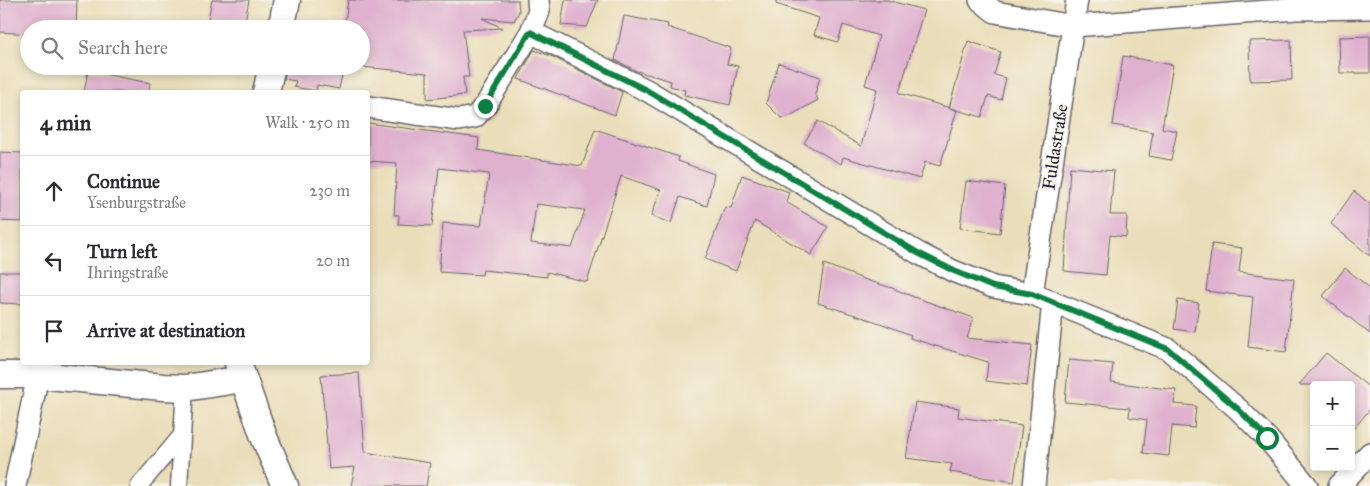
<!DOCTYPE html>
<meta charset="utf-8">
<style>
body{margin:0;font-family:"IM FELL Great Primer",serif;background:#f2f2f3;color:#2b2b33}
.controls{position:absolute;right:15px;bottom:15px;display:grid;overflow:hidden;border-radius:5px;box-shadow:0 2px 8px #0003}
.controls button{width:45px;height:45px;display:grid;place-items:center;padding:0;border:0;border-bottom:1px solid #e1e1e2;background:#fff;color:#2b2b33;font:25px sans-serif}
.stop{position:absolute;width:15px;height:15px;margin:-11px;border:4px solid #0b8043;border-radius:50%;background:#fff}
.stop.end{background:#0b8043;border-color:#fff;box-shadow:0 1px 5px #0008}
.list{margin:0;padding:0;list-style:none}
h2{display:flex;justify-content:space-between;align-items:center;height:65px;margin:0;padding:0 20px;font-size:21px}
h2 small{font-size:16px;font-weight:400;color:#7c7c81}
.list li{display:grid;grid-template-columns:32px 1fr auto;gap:15px;align-items:center;box-sizing:border-box;height:70px;padding:0 20px;border-top:1px solid #e1e1e2}
.list b{display:block;font-size:19px;white-space:nowrap}
.list p{margin:0;font-size:16px;white-space:nowrap;color:#7c7c81}
.list em{font-size:16px;font-style:normal;color:#7c7c81}
.icon{flex:none;width:28px;height:28px;fill:none;stroke:currentColor;stroke-width:2;stroke-linecap:round;stroke-linejoin:round}
.map{position:relative;flex:none;width:1370px;height:486px;overflow:hidden}
.search{position:absolute;background:#fff;box-shadow:0 2px 8px #0003;left:20px;top:20px;width:350px;height:55px;display:flex;align-items:center;gap:12px;box-sizing:border-box;padding:0 18px;border-radius:28px;color:#7c7c81;font-size:19px}
.panel{position:absolute;background:#fff;box-shadow:0 2px 8px #0003;left:20px;top:90px;width:350px;height:275px;border-radius:5px}
.map>svg:first-child{display:block}
.building{fill:#dfb1cf;fill-rule:evenodd}
.lines{fill:none;stroke-linecap:round;stroke-linejoin:round}
.pedestrian-casing{stroke:#686467;stroke-width:19}
.minor-casing{stroke:#686467;stroke-width:24}
.tertiary-casing{stroke:#686467;stroke-width:29}
.pedestrian{stroke:#fff;stroke-width:16}
.minor{stroke:#fff;stroke-width:21}
.tertiary{stroke:#fff;stroke-width:26}
.route{stroke:#0b8043;stroke-width:6}
.labels{text-anchor:middle;stroke-width:4;stroke-linejoin:round;paint-order:stroke}
.street-label{font-size:18px;fill:#22223b;stroke:#f7f3e8}
</style>
<div class="map">
<svg width="1370" height="486" viewBox="0 0 1370 486">
<rect width="100%" height="100%" fill="#f7f3e8"/>
<filter id="ink" filterUnits="userSpaceOnUse"><feTurbulence type="fractalNoise" baseFrequency=".02" numOctaves="2"/><feDisplacementMap in="SourceGraphic" scale="10" xChannelSelector="R" yChannelSelector="G"/><feConvolveMatrix kernelMatrix="1 2 1 2 8 2 1 2 1" color-interpolation-filters="sRGB"/></filter>
<filter id="wash" filterUnits="userSpaceOnUse"><feTurbulence type="fractalNoise" baseFrequency=".0096" numOctaves="4" result="noise"/><feDisplacementMap in="SourceGraphic" scale="20" xChannelSelector="R" yChannelSelector="G"/><feGaussianBlur stdDeviation="1.12" result="paint"/><feColorMatrix in="noise" values="0 0 0 0 0 0 0 0 0 0 0 0 0 0 0 0 0 1.4 0 .05"/><feComposite in="paint" operator="in"/></filter>
<g filter="url(#wash)">
<rect width="100%" height="100%" fill="#eadeba"/>
<g id="blocks">
<!-- building -->
<g class="building">
<path d="M0,0H77L76,29H29V34L0,32Z"/>
<path d="M212,0H249L244,26L208,19Z"/>
<path d="M348,0H518L519,12L514,21L482,18L502,28L463,30L469,77H463L465,95L427,99V73L361,67V29H344Z"/>
<path d="M565,0H598L587,27L561,25Z"/>
<path d="M776,0H887L924,10L899,93L957,110L940,166L925,162L920,179L843,157L841,164L804,143L818,121L861,146L877,89L865,85L879,36L843,25L838,42L814,35L819,18L776,4Z"/>
<path d="M624,16L668,24L667,27L731,48L727,64L738,66L730,105L684,95L685,90L670,86L671,81L637,71L615,60Z"/>
<path d="M1370,36V73H1340L1339,37Z"/>
<path d="M1291,40L1292,80L1250,81L1249,41Z"/>
<path d="M968,41L1001,52L994,75L1006,78L1001,100L988,96L982,117L949,108Z"/>
<path d="M534,50L551,56L622,92L615,115L518,79Z"/>
<path d="M1123,56L1173,65L1162,128L1177,131L1171,160L1149,156L1153,132L1113,125Z"/>
<path d="M779,63L820,77L815,94L818,100L788,117L781,118L766,103Z"/>
<path d="M287,66H344L339,89L317,85L316,91L294,87L296,81L284,79Z"/>
<path d="M88,71L150,83L149,92H84Z"/>
<path d="M368,123L479,138L478,150L582,166L595,129L679,157L678,161L714,174L707,206L680,197L671,223L651,216L661,190L621,176L587,282L547,272V277L483,270L482,275L439,272L443,223L481,226L489,174L439,168L432,226L398,224L399,215H394L397,163L368,161ZM536,204L585,210L572,248L531,243Z"/>
<path d="M0,152L22,153V222L0,221Z"/>
<path d="M1070,167L1114,171L1110,215H1127L1126,237L1110,235L1106,275L1064,271Z"/>
<path d="M742,175L789,192L786,202L828,227L811,255L755,221L736,271L705,259L725,207L731,208Z"/>
<path d="M966,181L1005,186L1000,233L960,228Z"/>
<path d="M1354,191L1370,204V256L1331,224Z"/>
<path d="M1212,244L1242,248L1239,272L1294,279L1286,352L1248,347L1253,297L1206,291Z"/>
<path d="M824,264L866,280L892,288L914,297L974,318L967,338L1032,345L1027,386L986,381L988,362L910,338L911,335L880,323L818,303Z"/>
<path d="M1345,268L1370,288V334L1323,296Z"/>
<path d="M0,272H22V304L0,303Z"/>
<path d="M1178,300L1199,303L1195,332L1174,329Z"/>
<path d="M1326,353L1370,388V409L1351,432V385H1299Z"/>
<path d="M1069,360L1113,364L1111,382L1176,390L1174,404L1196,406L1194,428L1172,426L1169,456L1143,453L1147,420L1129,417L1130,408L1065,402Z"/>
<path d="M359,373L365,452L430,463L426,486H351L355,467L329,469L321,375Z"/>
<path d="M915,402L959,408L958,417L1022,426L1014,482L950,472L952,464L906,458Z"/>
</g>
</g>
</g>
<g filter="url(#ink)">
<use href="#blocks" fill-opacity="0" stroke="#686467" stroke-width="1"/>
<g class="lines">
<!-- pedestrian casing -->
<g class="pedestrian-casing">
<g id="pedestrian">
<path d="M139,486L182,435"/>
<path d="M179,486L185,388"/>
</g>
</g>
<!-- minor casing -->
<g class="minor-casing">
<g id="minor">
<path d="M980,0L995,12L1073,26L1296,9L1370,8"/>
<path d="M531,32L648,91L918,253L953,271L993,287L1032,294L1168,349L1238,409L1267,438L1307,486"/>
<path d="M368,107L459,120L475,117L485,106L531,32L539,11L538,0"/>
<path d="M1032,294L1077,0"/>
<path d="M15,486L38,375"/>
<path d="M1034,486L1053,302"/>
<path d="M1339,486L1370,453"/>
</g>
</g>
<!-- tertiary casing -->
<g class="tertiary-casing">
<g id="tertiary">
<path d="M281,29L287,0"/>
<path d="M266,92L272,66"/>
<path d="M238,363L264,437L285,486"/>
<path d="M0,375H38L163,387L185,388L243,379"/>
</g>
</g>
<!-- pedestrian -->
<use href="#pedestrian" class="pedestrian"/>
<!-- minor -->
<use href="#minor" class="minor"/>
<!-- tertiary -->
<use href="#tertiary" class="tertiary"/>
</g>
</g>
<g class="lines" filter="url(#ink)">
<!-- route -->
<path class="route" d="M485,106L530,32L648,91L918,253L954,271L993,287L1032,294L1168,349L1238,409L1267,438"/>
</g>
<g class="labels">
<!-- street labels -->
<g class="street-label">
<text transform="translate(1055 147) rotate(-81)" y="6">Fuldastraße</text>
</g>
</g>
</svg>
<div class="controls">
<button>+</button>
<button>−</button>
</div>
<div class="stop" style="left:1267px;top:438px"></div>
<div class="stop end" style="left:485px;top:106px"></div>
<div class="search"><svg class="icon" aria-label="search" viewBox="0 0 24 24"><circle cx="10" cy="10" r="6"/><path d="M15 15l6 6"/></svg>Search here</div>
<section class="panel">
<h2>4 min<small>Walk · 250 m</small></h2>
<ul class="list">
<li><svg class="icon" aria-label="ahead" viewBox="0 0 24 24"><path d="M12 20V5M6 11l6-6 6 6"/></svg><div><b>Continue</b><p>Ysenburgstraße</p></div><em>230 m</em></li>
<li><svg class="icon" aria-label="left" viewBox="0 0 24 24"><path d="M17 20v-9H6M10 6l-5 5 5 5"/></svg><div><b>Turn left</b><p>Ihringstraße</p></div><em>20 m</em></li>
<li><svg class="icon" aria-label="arrive" viewBox="0 0 24 24"><path d="M6 21V4h12l-3 4 3 4H6"/></svg><div><b>Arrive at destination</b></div></li>
</ul>
</section>
</div>
